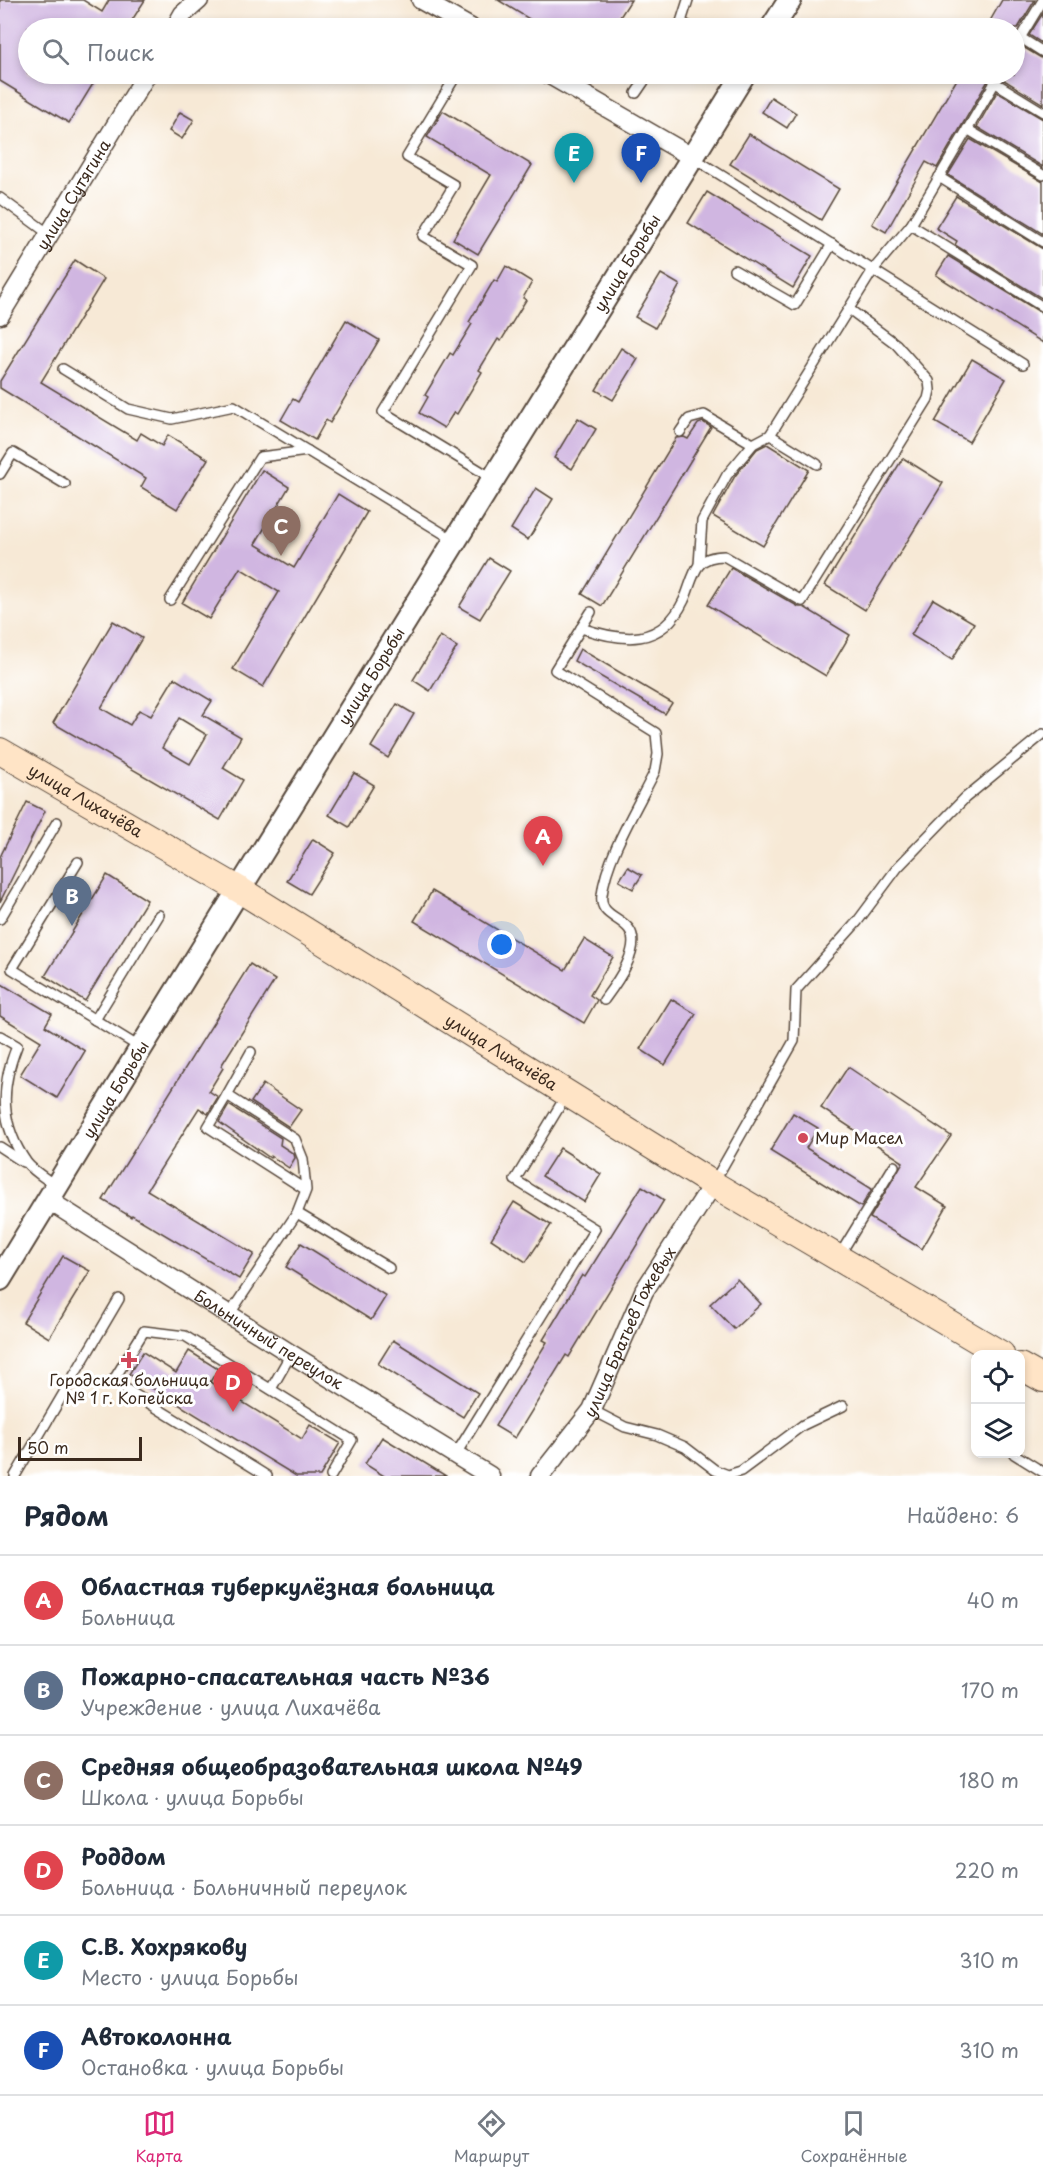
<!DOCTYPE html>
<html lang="ru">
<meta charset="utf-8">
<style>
body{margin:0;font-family:"Playpen Sans",sans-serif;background:#f6f6f7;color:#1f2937}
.controls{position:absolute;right:18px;bottom:18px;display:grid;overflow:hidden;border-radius:12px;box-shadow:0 3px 9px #0003}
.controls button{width:54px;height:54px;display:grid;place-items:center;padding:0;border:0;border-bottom:2px solid #e0e1e3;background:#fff;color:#1f2937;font:30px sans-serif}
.scale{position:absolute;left:18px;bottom:15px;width:124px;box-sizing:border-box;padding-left:6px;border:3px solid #3b2a1e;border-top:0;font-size:16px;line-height:21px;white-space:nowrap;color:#3b2a1e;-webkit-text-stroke:4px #fff;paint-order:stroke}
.you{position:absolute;left:502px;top:945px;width:21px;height:21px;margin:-15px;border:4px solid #fff;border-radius:50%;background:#1a73e8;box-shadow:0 0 0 9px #1a73e833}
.badge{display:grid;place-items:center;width:39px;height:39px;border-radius:50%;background:#db2777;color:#fff;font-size:20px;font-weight:700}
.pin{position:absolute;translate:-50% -50px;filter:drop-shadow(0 2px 3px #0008)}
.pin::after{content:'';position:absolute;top:32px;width:21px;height:18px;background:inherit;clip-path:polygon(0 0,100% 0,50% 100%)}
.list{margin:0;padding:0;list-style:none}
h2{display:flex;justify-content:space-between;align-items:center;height:78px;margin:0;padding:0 24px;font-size:26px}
h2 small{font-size:20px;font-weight:400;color:#747a83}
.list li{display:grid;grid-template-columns:39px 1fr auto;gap:18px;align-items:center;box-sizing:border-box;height:90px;padding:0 24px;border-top:2px solid #e0e1e3}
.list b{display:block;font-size:22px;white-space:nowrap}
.list p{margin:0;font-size:20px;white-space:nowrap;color:#747a83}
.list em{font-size:20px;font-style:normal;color:#747a83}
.icon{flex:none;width:33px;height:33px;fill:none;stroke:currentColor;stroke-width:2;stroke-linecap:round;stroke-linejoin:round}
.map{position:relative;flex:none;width:1043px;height:1476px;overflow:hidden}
.search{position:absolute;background:#fff;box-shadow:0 3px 9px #0003;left:18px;right:18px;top:18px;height:66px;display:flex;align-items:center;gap:15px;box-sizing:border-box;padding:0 21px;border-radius:33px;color:#747a83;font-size:22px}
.sheet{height:618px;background:#fff}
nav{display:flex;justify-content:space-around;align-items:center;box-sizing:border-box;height:84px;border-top:2px solid #e0e1e3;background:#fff;font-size:16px;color:#747a83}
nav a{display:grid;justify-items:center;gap:3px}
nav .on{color:#db2777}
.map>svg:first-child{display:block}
.building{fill:#d0b6e1;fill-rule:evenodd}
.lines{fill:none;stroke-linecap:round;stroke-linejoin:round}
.service-casing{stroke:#57473a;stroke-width:12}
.minor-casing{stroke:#57473a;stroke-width:21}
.tertiary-casing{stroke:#57473a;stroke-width:26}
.secondary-casing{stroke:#57473a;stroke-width:28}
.service{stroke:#fff;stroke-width:9}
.minor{stroke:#fff;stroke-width:18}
.tertiary{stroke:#fff;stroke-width:22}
.secondary{stroke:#ffe4c6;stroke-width:26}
.poi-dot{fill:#d1495b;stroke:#fff;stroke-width:2}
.labels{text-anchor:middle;stroke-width:6;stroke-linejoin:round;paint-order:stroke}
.street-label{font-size:16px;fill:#3b2a1e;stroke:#fff}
.poi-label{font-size:16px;fill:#3b2a1e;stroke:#fff;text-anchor:start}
</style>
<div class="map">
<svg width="1043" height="1476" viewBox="0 0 1043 1476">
<rect width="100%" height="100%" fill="#fff"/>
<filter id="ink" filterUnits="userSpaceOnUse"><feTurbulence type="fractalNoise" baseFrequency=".0167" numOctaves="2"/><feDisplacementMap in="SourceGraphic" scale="12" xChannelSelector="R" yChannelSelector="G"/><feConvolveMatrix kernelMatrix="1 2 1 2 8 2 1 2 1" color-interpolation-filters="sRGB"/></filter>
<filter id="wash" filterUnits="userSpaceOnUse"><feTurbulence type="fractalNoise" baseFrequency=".008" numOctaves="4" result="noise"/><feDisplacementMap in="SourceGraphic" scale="24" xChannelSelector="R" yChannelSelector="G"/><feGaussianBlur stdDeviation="1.35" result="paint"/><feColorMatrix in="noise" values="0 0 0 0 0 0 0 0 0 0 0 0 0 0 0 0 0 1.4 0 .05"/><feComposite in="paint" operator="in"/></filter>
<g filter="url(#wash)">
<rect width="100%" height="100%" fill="#f7e9d6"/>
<g id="blocks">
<!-- building -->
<g class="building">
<path d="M0,0H83L102,12L109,0H145L127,28H28V74H99L69,123L0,81Z"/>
<path d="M498,0H631L613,28H544Z"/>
<path d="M1002,0H1035L1018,28H986Z"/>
<path d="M1043,13V44L1029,35Z"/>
<path d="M1023,47L1043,59V104L1004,80L1007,74H1014V57Z"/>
<path d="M960,74H992L937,168L926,162L886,232L872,224Z"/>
<path d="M997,92L1043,119V167L977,127Z"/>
<path d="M771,97L796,113L787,128L762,112Z"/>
<path d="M443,111L532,165L478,254L453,239L491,175L427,137Z"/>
<path d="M180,112L194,120L182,139L169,131Z"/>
<path d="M749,134L839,189L821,220L730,164Z"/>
<path d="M970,139L1043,182V234L948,175Z"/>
<path d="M707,192L812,256L793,288L688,223Z"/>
<path d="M956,196L1043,249V299L955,245L957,241L936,228Z"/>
<path d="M948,256L1043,314V343L936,275Z"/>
<path d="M75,260L104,279L41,382L137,440L141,433L162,446L168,435L208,459L177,509L141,487L146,478L0,388V381Z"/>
<path d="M506,266L532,282L523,298L526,300L501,341L498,339L479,370L482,372L457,414L454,412L444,428L419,413L428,397L425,395L450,353L453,355L472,324L469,322L494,280L497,282Z"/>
<path d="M661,274L680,285L655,328L635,317Z"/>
<path d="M346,320L379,340L330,423L326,420L315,440L281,420L293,399L298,402Z"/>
<path d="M621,348L638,359L613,400L596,390Z"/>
<path d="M972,359L1006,379L969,442L935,422Z"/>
<path d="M578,418L596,429L572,469L554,458Z"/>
<path d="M703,422L711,427L602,606L582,594L676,438L684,437L688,439L698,424Z"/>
<path d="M767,444L809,470L763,546L713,516L735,476L757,449Z"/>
<path d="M903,458L943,483L865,610L825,585Z"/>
<path d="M262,470L289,487L255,544L294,568L338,494L367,512L263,687L233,669L279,592L240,568L209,619L182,603Z"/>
<path d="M536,488L553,499L528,540L511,529Z"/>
<path d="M489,558L510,571L480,619L459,607Z"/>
<path d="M731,568L799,607H804L850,635L826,676L708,605Z"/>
<path d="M933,599L974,623L952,660L911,635Z"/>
<path d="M113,621L142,638L101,708L130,725L139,710L151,716L174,678L212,701L203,715L241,737L223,768L243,780L220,820L53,723ZM179,718L207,735L190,764L162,748Z"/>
<path d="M440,636L457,647L430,691L413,680Z"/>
<path d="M580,649L672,703L665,714L574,661Z"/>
<path d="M397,704L414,714L388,758L371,747Z"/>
<path d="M354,773L374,785L349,827L329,815Z"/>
<path d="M27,802L45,811L0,902V857Z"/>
<path d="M313,839L335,853L309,894L287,881Z"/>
<path d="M628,867L642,875L633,889L619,881Z"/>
<path d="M107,875L147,900L85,1001L45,976Z"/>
<path d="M432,891L565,970L584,939L613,957L590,995L597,1000L584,1023L414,921Z"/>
<path d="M250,964L275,980L221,1066L223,1068L209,1091L218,1097L208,1114L199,1108L147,1190L254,1254L239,1279L132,1215L131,1217L103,1200Z"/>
<path d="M0,983L52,1014L45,1026L85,1051L57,1098L20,1075L41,1041L0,1016Z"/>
<path d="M671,999L696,1014L665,1065L640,1049Z"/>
<path d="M848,1067L951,1136L916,1187L947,1206L922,1249L870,1218L903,1162L821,1108Z"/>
<path d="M263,1084L301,1110L289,1127L251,1102Z"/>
<path d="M229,1105L281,1138L280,1145L294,1154L295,1158L289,1168L271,1156L270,1158L219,1122Z"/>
<path d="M793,1113L818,1128L806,1148L872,1189L861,1207L770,1151Z"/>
<path d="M560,1148L601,1174L584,1202L542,1176Z"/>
<path d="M642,1186L664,1200L569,1357L566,1355L515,1438L495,1426L547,1342L543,1340L582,1275L585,1277Z"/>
<path d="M514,1202L551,1225L526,1262L491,1239Z"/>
<path d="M301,1243L386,1296L371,1320L286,1267Z"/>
<path d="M63,1256L90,1271L49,1338L23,1322Z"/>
<path d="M737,1279L761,1304L734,1329L710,1304Z"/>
<path d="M393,1340L478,1393L463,1417L378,1364Z"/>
<path d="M189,1351L218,1369L210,1382L302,1439L310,1425L340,1443L320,1476H296L129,1374L143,1352L176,1373Z"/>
<path d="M382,1437L446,1476H384L365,1464Z"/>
</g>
</g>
</g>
<g filter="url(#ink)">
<use href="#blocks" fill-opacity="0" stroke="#57473a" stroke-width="1.5"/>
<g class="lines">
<!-- service casing -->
<g class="service-casing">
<g id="service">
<path d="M681,22L688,0"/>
<path d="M677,28L681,22L692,28"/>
<path d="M1021,38L1043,52"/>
<path d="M1014,48L1043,0"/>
<path d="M457,74L407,157L454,185L423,236L472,265L383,412L492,478"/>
<path d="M994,82L1043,112"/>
<path d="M636,93L649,74"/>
<path d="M967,129L1043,175"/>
<path d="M692,157L1023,364"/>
<path d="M939,177L1043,242"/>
<path d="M0,198L49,234"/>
<path d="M911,225L1043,307"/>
<path d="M734,270L795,305L832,244"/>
<path d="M63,369L128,409L172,419L234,406L454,540"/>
<path d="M680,432L689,419L704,415L753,444"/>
<path d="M770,435L817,464"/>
<path d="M0,474L13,453L65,484"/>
<path d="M699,565L702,521L727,475L753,444L770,435L873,270L911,225L1000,74"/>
<path d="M170,600L260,457L308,451"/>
<path d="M591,612L555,670L656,733L658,754L655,771C638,806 606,857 602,895C599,915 619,916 629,929C643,948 615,985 604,1000"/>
<path d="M581,628C623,642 662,647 684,600C689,590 692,574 699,565C705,558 716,556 724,556L802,601L928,399L930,390L929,381L896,344L849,309"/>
<path d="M78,862L12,969L141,1048"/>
<path d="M0,919L57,822"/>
<path d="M95,1020L159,915"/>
<path d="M0,1036L17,1046C0,1088 0,1125 27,1163C34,1172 47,1179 56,1186"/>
<path d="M227,1095L251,1052"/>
<path d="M0,1147L23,1162"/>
<path d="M714,1182L794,1041L796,990L857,922L898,867L965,798L1043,734"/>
<path d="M297,1213L389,1268"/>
<path d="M839,1256L894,1166"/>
<path d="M229,1315L297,1213L306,1190L303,1159L295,1139L227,1095L208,1127L306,1190"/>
<path d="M271,1389L291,1354"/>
<path d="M592,1410L625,1427L657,1435L685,1447L715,1470L728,1475L741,1471L803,1425L843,1406"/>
<path d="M456,1454L595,1229L515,1180L567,1094"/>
<path d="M1014,1454L1043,1472"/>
<path d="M15,1476L119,1299"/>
<path d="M267,1476L113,1381L144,1331L185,1336L352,1440L331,1476"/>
</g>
</g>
<!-- minor casing -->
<g class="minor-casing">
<g id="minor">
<path d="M421,0L471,28"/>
<path d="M175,28L183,14L199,0"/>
<path d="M548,74L692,157"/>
<path id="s1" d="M0,315L147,74"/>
<path id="s2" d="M48,1200L291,1354L490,1476"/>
<path id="s3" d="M540,1476L592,1410L644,1291L713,1184"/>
</g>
</g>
<!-- tertiary casing -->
<g class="tertiary-casing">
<g id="tertiary">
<path d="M772,28L790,0"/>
<path id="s4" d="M0,1279L141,1048L744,74"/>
</g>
</g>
<!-- secondary casing -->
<g class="secondary-casing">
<g id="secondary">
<path id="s5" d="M0,751L240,890L713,1184L1001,1354"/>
<path d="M1020,1366L1043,1379"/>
</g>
</g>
<!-- service -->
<use href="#service" class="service"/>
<!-- minor -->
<use href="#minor" class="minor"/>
<!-- tertiary -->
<use href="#tertiary" class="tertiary"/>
<!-- secondary -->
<use href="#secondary" class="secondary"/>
</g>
</g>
<!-- markers -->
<g class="poi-dot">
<circle cx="803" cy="1138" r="6"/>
<path d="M126 1351h6v6h6v6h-6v6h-6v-6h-6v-6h6z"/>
</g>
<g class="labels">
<!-- street labels -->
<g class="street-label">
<text dy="6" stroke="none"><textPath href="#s1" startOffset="141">улица Сутягина</textPath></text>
<text dy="6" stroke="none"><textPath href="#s4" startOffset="1194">улица Борьбы</textPath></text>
<text dy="6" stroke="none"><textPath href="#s4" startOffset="708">улица Борьбы</textPath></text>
<text dy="6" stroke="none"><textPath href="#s5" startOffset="99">улица Лихачёва</textPath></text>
<text dy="6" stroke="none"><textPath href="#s5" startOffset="585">улица Лихачёва</textPath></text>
<text dy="6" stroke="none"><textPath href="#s4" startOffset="222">улица Борьбы</textPath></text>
<text dy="6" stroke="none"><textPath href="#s3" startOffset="171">улица Братьев Гожевых</textPath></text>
<text dy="6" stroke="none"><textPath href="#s2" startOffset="261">Больничный переулок</textPath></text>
</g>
<!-- poi labels -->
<g class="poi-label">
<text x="815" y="1144">Мир Масел</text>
<text x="129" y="1386" text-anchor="middle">Городская больница<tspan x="129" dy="18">№ 1 г. Копейска</tspan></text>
</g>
</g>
</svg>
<div class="controls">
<button><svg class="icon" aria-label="locate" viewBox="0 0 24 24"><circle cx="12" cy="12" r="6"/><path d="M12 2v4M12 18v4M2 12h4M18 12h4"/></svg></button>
<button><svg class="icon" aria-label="layers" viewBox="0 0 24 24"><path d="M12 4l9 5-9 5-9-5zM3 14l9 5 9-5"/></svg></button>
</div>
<div class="scale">50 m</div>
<div class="you"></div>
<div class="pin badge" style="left:543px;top:866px;background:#e0444e">A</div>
<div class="pin badge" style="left:72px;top:926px;background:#5c6f8a">B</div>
<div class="pin badge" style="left:281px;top:556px;background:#8d6e63">C</div>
<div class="pin badge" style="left:233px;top:1412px;background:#e0444e">D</div>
<div class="pin badge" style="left:574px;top:183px;background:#0f9aa8">E</div>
<div class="pin badge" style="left:641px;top:183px;background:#1a4fb4">F</div>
<div class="search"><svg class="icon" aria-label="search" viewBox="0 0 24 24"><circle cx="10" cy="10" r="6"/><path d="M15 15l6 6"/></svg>Поиск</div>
</div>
<section class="sheet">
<h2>Рядом<small>Найдено: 6</small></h2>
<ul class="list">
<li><span class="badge" style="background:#e0444e">A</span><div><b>Областная туберкулёзная больница</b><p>Больница</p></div><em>40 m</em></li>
<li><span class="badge" style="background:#5c6f8a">B</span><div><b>Пожарно-спасательная часть №36</b><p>Учреждение · улица Лихачёва</p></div><em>170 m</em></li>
<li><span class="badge" style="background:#8d6e63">C</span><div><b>Средняя общеобразовательная школа №49</b><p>Школа · улица Борьбы</p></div><em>180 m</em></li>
<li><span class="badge" style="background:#e0444e">D</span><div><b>Роддом</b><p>Больница · Больничный переулок</p></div><em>220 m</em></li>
<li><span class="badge" style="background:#0f9aa8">E</span><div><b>С.В. Хохрякову</b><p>Место · улица Борьбы</p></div><em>310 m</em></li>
<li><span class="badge" style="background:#1a4fb4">F</span><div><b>Автоколонна</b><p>Остановка · улица Борьбы</p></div><em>310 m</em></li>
</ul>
</section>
<nav>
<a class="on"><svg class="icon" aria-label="map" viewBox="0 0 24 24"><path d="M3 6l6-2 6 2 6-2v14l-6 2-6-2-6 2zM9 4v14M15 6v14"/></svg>Карта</a>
<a><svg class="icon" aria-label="directions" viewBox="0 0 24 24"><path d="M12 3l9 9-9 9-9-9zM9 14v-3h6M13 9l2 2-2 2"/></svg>Маршрут</a>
<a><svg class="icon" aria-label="saved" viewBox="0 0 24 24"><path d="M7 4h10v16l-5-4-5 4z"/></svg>Сохранённые</a>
</nav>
